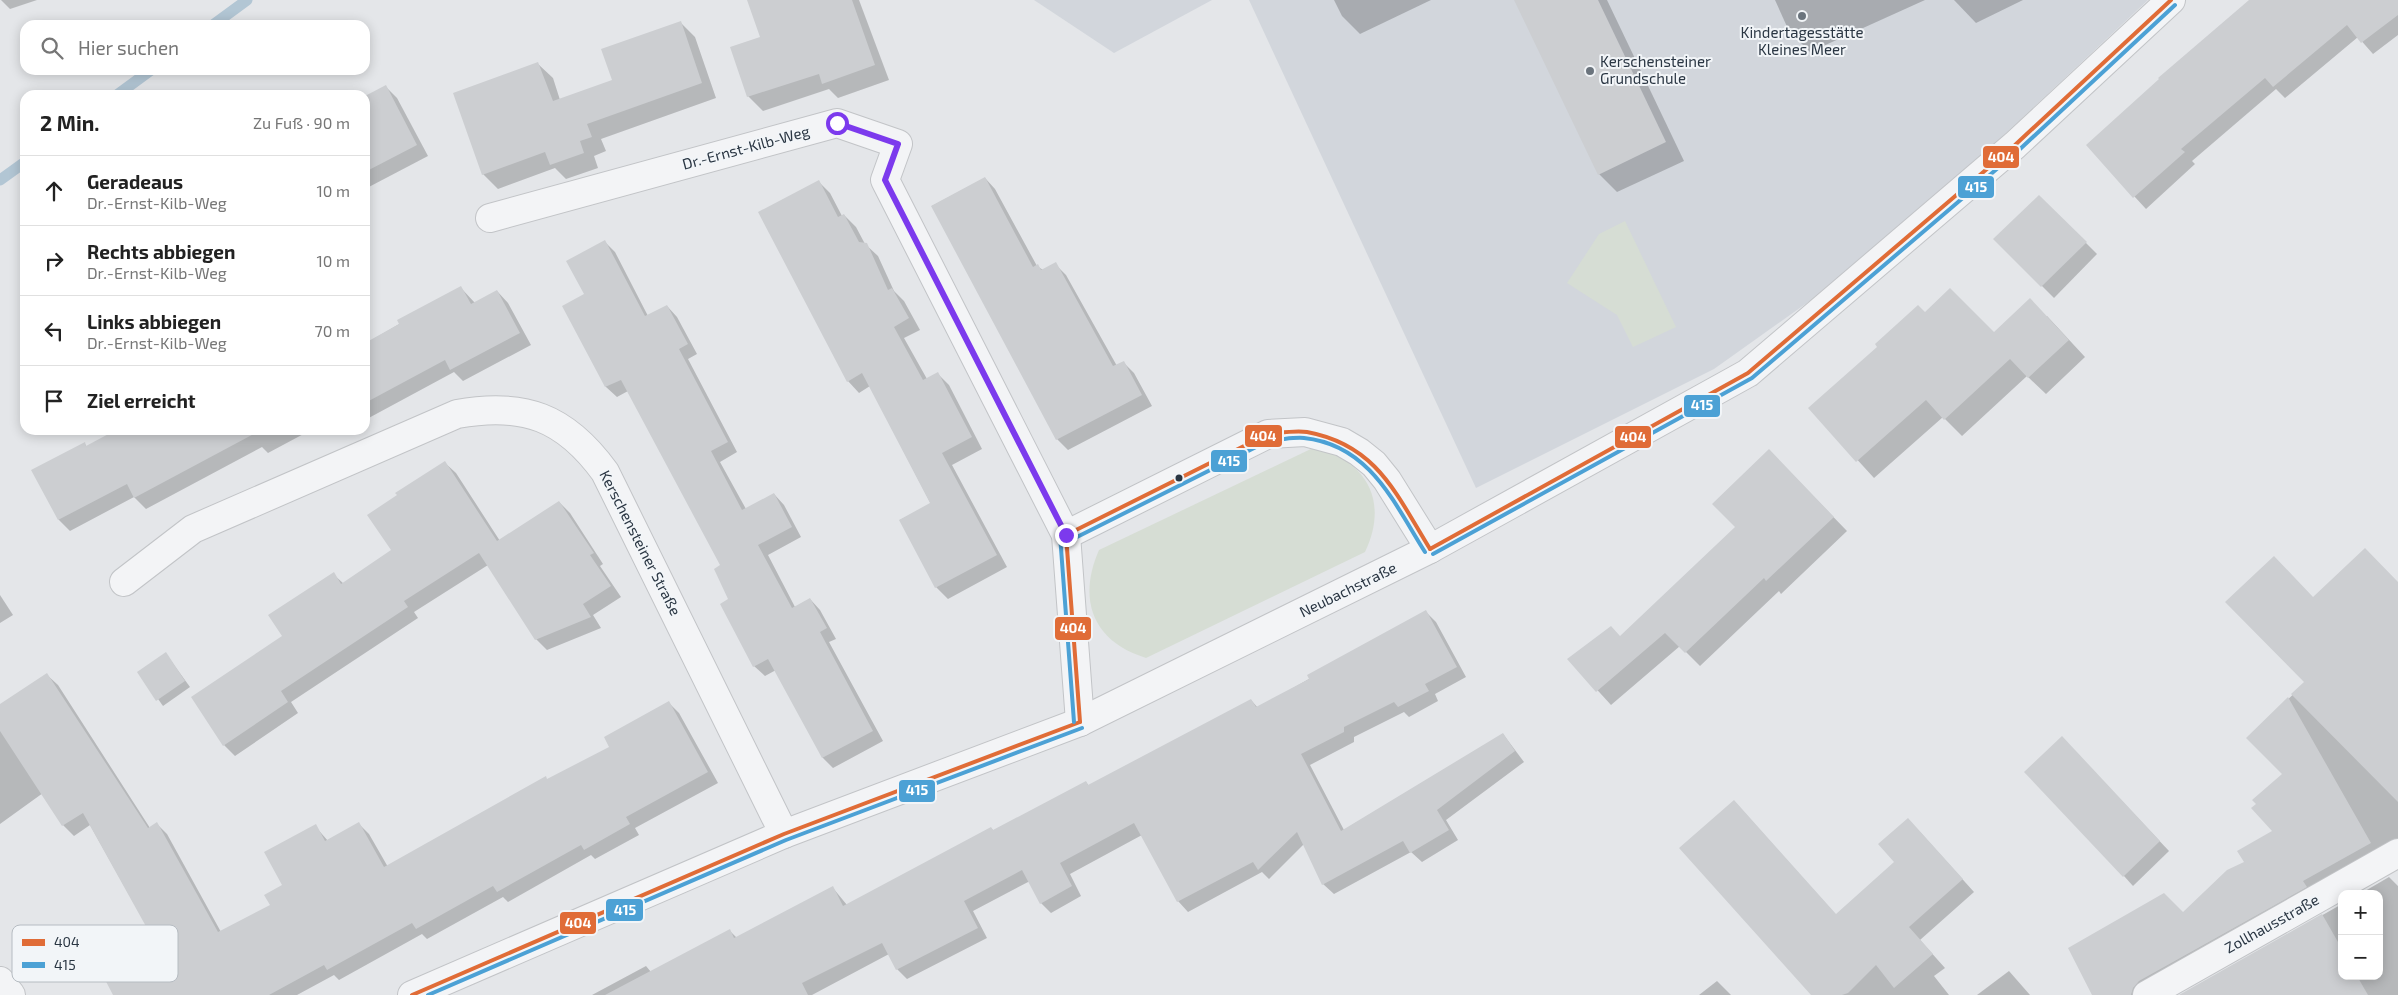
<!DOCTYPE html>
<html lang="de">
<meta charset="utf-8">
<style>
body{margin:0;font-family:"Exo 2",sans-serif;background:#f2f2f2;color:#222}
.controls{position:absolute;right:15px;bottom:15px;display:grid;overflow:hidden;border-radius:10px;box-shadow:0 2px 12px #0003}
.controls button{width:45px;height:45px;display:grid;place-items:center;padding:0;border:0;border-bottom:1px solid #e0e0e0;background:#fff;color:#222;font:25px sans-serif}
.stop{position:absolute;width:15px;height:15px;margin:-11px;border:4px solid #7c3aed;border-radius:50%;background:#fff}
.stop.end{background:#7c3aed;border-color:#fff;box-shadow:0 1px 5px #0008}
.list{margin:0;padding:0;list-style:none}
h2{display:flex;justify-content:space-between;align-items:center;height:65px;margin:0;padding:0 20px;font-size:21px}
h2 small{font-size:16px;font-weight:400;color:#767676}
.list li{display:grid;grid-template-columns:32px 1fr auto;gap:15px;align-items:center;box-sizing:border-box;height:70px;padding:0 20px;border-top:1px solid #e0e0e0}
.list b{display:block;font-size:19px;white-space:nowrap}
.list p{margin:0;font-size:16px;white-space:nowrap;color:#767676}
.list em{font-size:16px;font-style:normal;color:#767676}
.icon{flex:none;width:28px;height:28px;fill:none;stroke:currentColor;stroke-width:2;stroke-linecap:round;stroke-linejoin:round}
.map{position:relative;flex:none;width:2398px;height:995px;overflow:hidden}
.search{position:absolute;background:#fff;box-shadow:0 2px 12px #0003;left:20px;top:20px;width:350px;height:55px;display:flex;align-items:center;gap:12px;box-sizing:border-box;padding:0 18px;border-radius:15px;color:#767676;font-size:19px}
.panel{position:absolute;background:#fff;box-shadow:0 2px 12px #0003;left:20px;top:90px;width:350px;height:345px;border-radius:15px}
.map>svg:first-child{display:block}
.built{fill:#d2d6dc}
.green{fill:#d6ddd4}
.shadow{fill:#0003}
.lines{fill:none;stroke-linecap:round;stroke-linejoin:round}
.stream{stroke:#b2c6d4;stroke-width:11}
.building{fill:#ccced1}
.minor-casing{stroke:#c2c4c7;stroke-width:30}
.minor{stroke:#f3f4f6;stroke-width:28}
.bus-1-casing{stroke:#f2f5f8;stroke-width:8}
.bus-2-casing{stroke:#f2f5f8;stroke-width:8}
.bus-1{stroke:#e06c37;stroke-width:4}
.bus-2{stroke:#4ca1d5;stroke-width:4}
.route{stroke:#7c3aed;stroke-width:6}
.poi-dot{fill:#6b747d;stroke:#f2f5f8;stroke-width:2}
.bus-dot{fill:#2a3643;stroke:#f2f5f8;stroke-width:2}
.labels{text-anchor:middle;stroke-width:4;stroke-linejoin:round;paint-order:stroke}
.poi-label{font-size:15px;fill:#2a3643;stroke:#f2f5f8}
.street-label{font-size:15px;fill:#2a3643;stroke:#f2f5f8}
.key{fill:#f2f5f8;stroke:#b6bcc2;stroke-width:1}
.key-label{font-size:14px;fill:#2a3643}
.line-badge{stroke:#f2f5f8;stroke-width:2}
.badge-label{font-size:14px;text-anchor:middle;font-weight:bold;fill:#fff}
</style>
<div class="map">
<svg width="2398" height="995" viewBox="0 0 2398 995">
<rect width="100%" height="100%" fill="#e4e6e9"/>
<!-- built -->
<g class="built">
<path d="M1034,0H1212L1114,53Z"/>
<path d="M1249,0H2148L1880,251L1714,369L1476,488Z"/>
</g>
<!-- green -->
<g class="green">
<path d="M1625,221L1676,327L1633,347L1617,315L1567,283L1599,234Z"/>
<path d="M1315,447C1367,461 1389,502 1365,552L1146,658C1093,642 1077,600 1099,550Z"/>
</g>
<!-- shadow -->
<g class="shadow">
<path d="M1,0H37L10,9Z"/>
<path d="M764,0H859L889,80L838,98L829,89L763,111L748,96L762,38Z"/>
<path d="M1334,0H1431L1360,34L1342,16Z"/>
<path d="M1516,0H1607L1684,161L1617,192L1599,174Z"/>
<path d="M1775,0H1925L1810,52L1789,31Z"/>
<path d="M1954,0H2023L1976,23Z"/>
<path d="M2252,0H2398V35L2373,54L2358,37L2285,98L2276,89L2192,161L2195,164L2146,209L2087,145Z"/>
<path d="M681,23L695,37L716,98L601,139L606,151L594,156L598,168L566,179L555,168L498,189L483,174L538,64L553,78L560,100L614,81Z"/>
<path d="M386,87L397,98L428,156L365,189V98Z"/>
<path d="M985,178L995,189L1037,266L1043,270L1055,264L1066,275L1117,366L1123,362L1134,373L1152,406L1068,450L1057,439L932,206Z"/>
<path d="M819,182L830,193L842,216L844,215L856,227L865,244L878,256L894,291L904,301L920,330L904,338L927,379L938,374L949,385L982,449L952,465L1007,567L948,599L936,587L900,520L931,504L870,386L859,393L848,381Z"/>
<path d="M2039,196L2097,254L2054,298L1995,239Z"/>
<path d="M605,242L615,252L648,316L667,306L677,317L697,354L688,359L737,452L720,462L746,509L774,494L784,505L801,537L768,555L795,607L810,599L820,610L836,639L829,642L883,741L833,768L823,758L776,670L765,676L754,666L722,566L628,391L617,397L606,387L564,306L585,295Z"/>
<path d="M461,288L475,303L497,291L508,303L531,345L463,381L454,372L365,420V344Z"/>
<path d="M1926,314L1994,333L2047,316L2085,357L2046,394L2027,376L1962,436L1943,417L1874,478L1810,408Z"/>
<path d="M118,430H311L268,453L262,447L146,509L134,497L70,531L59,520L33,470L85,444L87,447Z"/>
<path d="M445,463L456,473L500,541L559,502L570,513L603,564L600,566L621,597L593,615L601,628L547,650L536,639L488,565L414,612L418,618L291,702L298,713L235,756L224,745L284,637L333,574L344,584L393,551Z"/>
<path d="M1783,465L1847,531L1781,594L1779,591L1700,666L1680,646L1611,705L1569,659L1620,637L1737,527Z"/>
<path d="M2398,583V842L2145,995H2094L2183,914L2246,862L2273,831L2283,774L2248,738L2306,682L2314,599Z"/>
<path d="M0,595L13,615L0,623Z"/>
<path d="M1426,612L1436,622L1466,677L1435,694L1438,701L1409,717L1404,712L1354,737V742L1310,765L1344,830L1503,734L1524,762L1446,820L1458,840L1422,862L1411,852L1334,894L1323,884L1304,844L1269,879L1262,872L1188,912L1178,901L1142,835L1070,874L1081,896L1051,913L1041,903L1030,881L973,911L987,938L907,979L897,969L889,954L812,995H592L646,966L651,972L730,931L737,938L833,888L847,905L991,828L994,831L1086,782L1089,786L1251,700L1258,708Z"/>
<path d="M166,654L190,687L163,706L139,672Z"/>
<path d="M47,675L58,685L150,828L157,824L167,834L221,932L272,906L315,826L328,841L359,824L369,834L388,867L611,747L669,703L679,713L718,783L635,828L639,835L595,859L591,855L508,902L503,897L427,939L422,934L339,980L334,975L297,995H115L154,939L90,825L74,836L63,825L43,793L0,824V706Z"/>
<path d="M2071,747L2169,851L2133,886L2124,876Z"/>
<path d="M1734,801L1836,915L1896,862L1920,832L1974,892L1920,940L1945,968L1934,976L1949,995H1812Z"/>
<path d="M2389,877L2398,886V995H2181L2342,904V976H2379V894H2360Z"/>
<path d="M2009,971L2030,995H1977Z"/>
<path d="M1717,981L1731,995H1699Z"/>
</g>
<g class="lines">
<!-- stream -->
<g class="stream">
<path d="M213,25L247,0"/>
<path d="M117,95L151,70"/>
<path d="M0,180L25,162"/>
</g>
</g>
<!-- building -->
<g class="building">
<path d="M747,0H852L875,65L822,84L819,74L747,97L730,47L760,37Z"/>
<path d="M1514,0H1598L1666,142L1598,175Z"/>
<path d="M2249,0H2398V15L2361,43L2347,25L2273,87L2265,78L2181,149L2185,152L2133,198L2086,145L2159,79L2158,78Z"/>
<path d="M681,21L702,83L587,124L592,137L580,141L584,153L550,165L545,152L482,175L453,93L538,62L553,101L612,80L601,49Z"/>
<path d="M386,85L417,145L365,172V96Z"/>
<path d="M985,177L1033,267L1038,264L1041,270L1056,262L1113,366L1124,361L1142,395L1056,440L931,206Z"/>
<path d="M819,180L838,217L844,214L859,242L867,243L888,290L892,288L909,318L894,327L923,380L938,372L972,437L942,453L997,555L935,588L899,520L930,503L862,373L847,382L758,212Z"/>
<path d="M2039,195L2087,242L2041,287L1993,239Z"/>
<path d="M605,240L645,316L667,305L688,344L679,349L728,442L711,451L742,510L774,493L792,527L758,545L792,608L810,598L827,628L820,632L873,731L822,758L768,659L753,667L720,604L728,599L714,569L720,565L621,380L605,387L562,306L584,294L566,261Z"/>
<path d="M461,286L471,304L497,290L520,333L450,370L445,360L365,403V343L399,324L397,320Z"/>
<path d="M1950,288L1994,332L2030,298L2069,340L2028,378L2010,359L1944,420L1926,400L1856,462L1808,408L1877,347L1875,344L1918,305L1925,312Z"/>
<path d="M116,430H261L134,498L127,484L58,520L31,470L85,442L86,446Z"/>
<path d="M1769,449L1834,517L1766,581L1764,578L1685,653L1665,633L1596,692L1567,659L1611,626L1620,636L1735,527L1712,504Z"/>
<path d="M445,461L497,541L559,501L594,553L590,555L611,586L583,604L591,617L535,640L479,553L404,601L408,607L281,691L288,702L223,746L191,697L282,636L268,615L334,572L341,584L391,550L367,515L397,495L395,493Z"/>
<path d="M2365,548L2398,582V802L2291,694L2304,682L2225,602L2274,556L2313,597Z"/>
<path d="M1426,610L1457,667L1425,684L1429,691L1398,707L1394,702L1344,727V732L1301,754L1341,831L1503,733L1515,751L1437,810L1449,830L1410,853L1403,841L1322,885L1297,832L1258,870L1253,862L1177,902L1134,823L1060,863L1072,886L1040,904L1022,870L964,901L978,928L896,970L882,943L802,983L808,995H605L730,929L734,938L833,886L843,906L991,827L993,830L1086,781L1088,785L1251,699L1256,707L1309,679L1307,675Z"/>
<path d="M166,652L185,681L156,701L137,672Z"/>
<path d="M47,673L148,828L157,822L218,932L270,905L264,895L282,885L264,852L316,824L325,841L359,822L384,867L546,776L547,779L609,747L604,737L669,701L708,772L626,817L630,824L584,850L581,845L497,892L493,886L416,929L412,923L327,970L324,965L269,995H113L99,968L153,939L83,813L62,826L0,731V704Z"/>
<path d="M2288,697L2371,843L2303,881L2307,887L2139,981L2133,988L2131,995H2092L2068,948L2164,893L2183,912L2227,870L2244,862L2237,851L2272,831L2251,808L2256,804L2252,800L2282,774L2246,738Z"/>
<path d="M2062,736L2160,841L2123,877L2024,772Z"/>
<path d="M1734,800L1836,914L1894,862L1878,844L1908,818L1963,879L1909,927L1933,954L1894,988L1876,965L1848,993L1842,995H1811L1679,848Z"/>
<path d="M2322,914L2342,949V976H2357L2368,995H2179Z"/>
</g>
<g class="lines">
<!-- minor casing -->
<g class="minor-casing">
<g id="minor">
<path d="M490,218L837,123L898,144L885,180L1066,535L1080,722"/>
<path d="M1066,535L1268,434L1305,432L1342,442L1359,452L1374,464L1387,480L1430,549"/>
<path d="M124,582L193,529L457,414C524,402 565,417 605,472L784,834"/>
<path d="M0,981L11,995"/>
<path d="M412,995L784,834L1080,722L1430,549L1730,383L1748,373L2015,145L2171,0"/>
<path d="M2147,995L2398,853"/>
</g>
</g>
<!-- minor -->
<use href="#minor" class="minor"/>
<!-- bus-1 casing -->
<g class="bus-1-casing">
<g id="bus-1">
<path d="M1066,535L1268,434C1280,433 1295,430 1307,432C1377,445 1396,494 1430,549"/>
<path d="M1066,535L1080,722"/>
<path d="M1430,549L1748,373L2015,145L2171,0"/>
<path d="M412,995L784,834L1080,722"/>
</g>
</g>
<!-- bus-2 casing -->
<g class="bus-2-casing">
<g id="bus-2">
<path d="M1060,535L1074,722"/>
<path d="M1069,541L1270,440C1281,440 1293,437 1304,438C1370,445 1394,503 1425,552"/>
<path d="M1433,554L1752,378L2019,150L2175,5"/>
<path d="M428,995L786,840L1082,728"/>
</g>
</g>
<!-- bus-1 -->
<use href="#bus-1" class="bus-1"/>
<!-- bus-2 -->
<use href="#bus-2" class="bus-2"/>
</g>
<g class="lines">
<!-- route -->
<path class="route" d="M837,123L898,144L885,180L1066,535"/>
</g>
<!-- markers -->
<g class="poi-dot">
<circle cx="1802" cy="16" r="5"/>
<circle cx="1590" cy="71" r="5"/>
</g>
<circle class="bus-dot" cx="1179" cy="478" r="4.5"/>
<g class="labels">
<!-- poi labels -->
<g class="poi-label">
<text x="1802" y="38">Kindertagesstätte<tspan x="1802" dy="17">Kleines Meer</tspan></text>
<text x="1600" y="67" text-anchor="start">Kerschensteiner<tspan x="1600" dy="17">Grundschule</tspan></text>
</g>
<!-- street labels -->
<g class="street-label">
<text transform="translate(746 148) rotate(-15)" y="5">Dr.-Ernst-Kilb-Weg</text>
<text transform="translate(640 543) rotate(63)" y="5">Kerschensteiner Straße</text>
<text transform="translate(1348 590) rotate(-26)" y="5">Neubachstraße</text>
<text transform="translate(2272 924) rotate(-29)" y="5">Zollhausstraße</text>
</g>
</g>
<!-- legend -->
<rect x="12" y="925" width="166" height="57" rx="8" class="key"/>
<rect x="22" y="939" width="23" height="7" fill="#e06c37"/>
<rect x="22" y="962" width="23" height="6" fill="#4ca1d5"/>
<g class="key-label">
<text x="54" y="947">404</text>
<text x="54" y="970">415</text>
</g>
<g class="line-badge">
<rect x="1982" y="145" width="38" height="24" rx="5" fill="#e06c37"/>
<rect x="1957" y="175" width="38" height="24" rx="5" fill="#4ca1d5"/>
<rect x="1683" y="394" width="38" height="24" rx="5" fill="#4ca1d5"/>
<rect x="1244" y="424" width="39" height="24" rx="5" fill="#e06c37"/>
<rect x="1614" y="425" width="38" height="24" rx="5" fill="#e06c37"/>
<rect x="1210" y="449" width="38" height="24" rx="5" fill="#4ca1d5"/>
<rect x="1054" y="616" width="38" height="25" rx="5" fill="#e06c37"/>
<rect x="898" y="779" width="38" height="24" rx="5" fill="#4ca1d5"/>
<rect x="605" y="898" width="39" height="24" rx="5" fill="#4ca1d5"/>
<rect x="559" y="911" width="38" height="24" rx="5" fill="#e06c37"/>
</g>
<g class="badge-label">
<text x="2001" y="162">404</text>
<text x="1976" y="192">415</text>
<text x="1702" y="410">415</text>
<text x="1263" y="441">404</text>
<text x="1633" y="442">404</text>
<text x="1229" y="466">415</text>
<text x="1073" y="633">404</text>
<text x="917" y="795">415</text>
<text x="625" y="915">415</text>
<text x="578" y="928">404</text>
</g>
</svg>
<div class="controls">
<button>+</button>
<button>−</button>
</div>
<div class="stop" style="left:837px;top:123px"></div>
<div class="stop end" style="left:1066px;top:535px"></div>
<div class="search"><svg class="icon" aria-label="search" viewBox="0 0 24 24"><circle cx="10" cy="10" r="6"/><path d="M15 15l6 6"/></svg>Hier suchen</div>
<section class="panel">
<h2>2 Min.<small>Zu Fuß · 90 m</small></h2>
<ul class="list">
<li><svg class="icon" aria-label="ahead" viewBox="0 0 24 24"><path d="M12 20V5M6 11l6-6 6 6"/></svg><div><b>Geradeaus</b><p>Dr.-Ernst-Kilb-Weg</p></div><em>10 m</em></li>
<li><svg class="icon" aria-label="right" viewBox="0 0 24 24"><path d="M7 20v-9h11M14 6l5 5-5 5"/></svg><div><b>Rechts abbiegen</b><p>Dr.-Ernst-Kilb-Weg</p></div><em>10 m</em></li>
<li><svg class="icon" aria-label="left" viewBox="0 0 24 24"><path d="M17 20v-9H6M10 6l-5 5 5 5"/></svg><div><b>Links abbiegen</b><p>Dr.-Ernst-Kilb-Weg</p></div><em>70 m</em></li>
<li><svg class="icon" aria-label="arrive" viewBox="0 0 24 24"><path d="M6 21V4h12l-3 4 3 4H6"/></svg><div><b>Ziel erreicht</b></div></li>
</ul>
</section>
</div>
